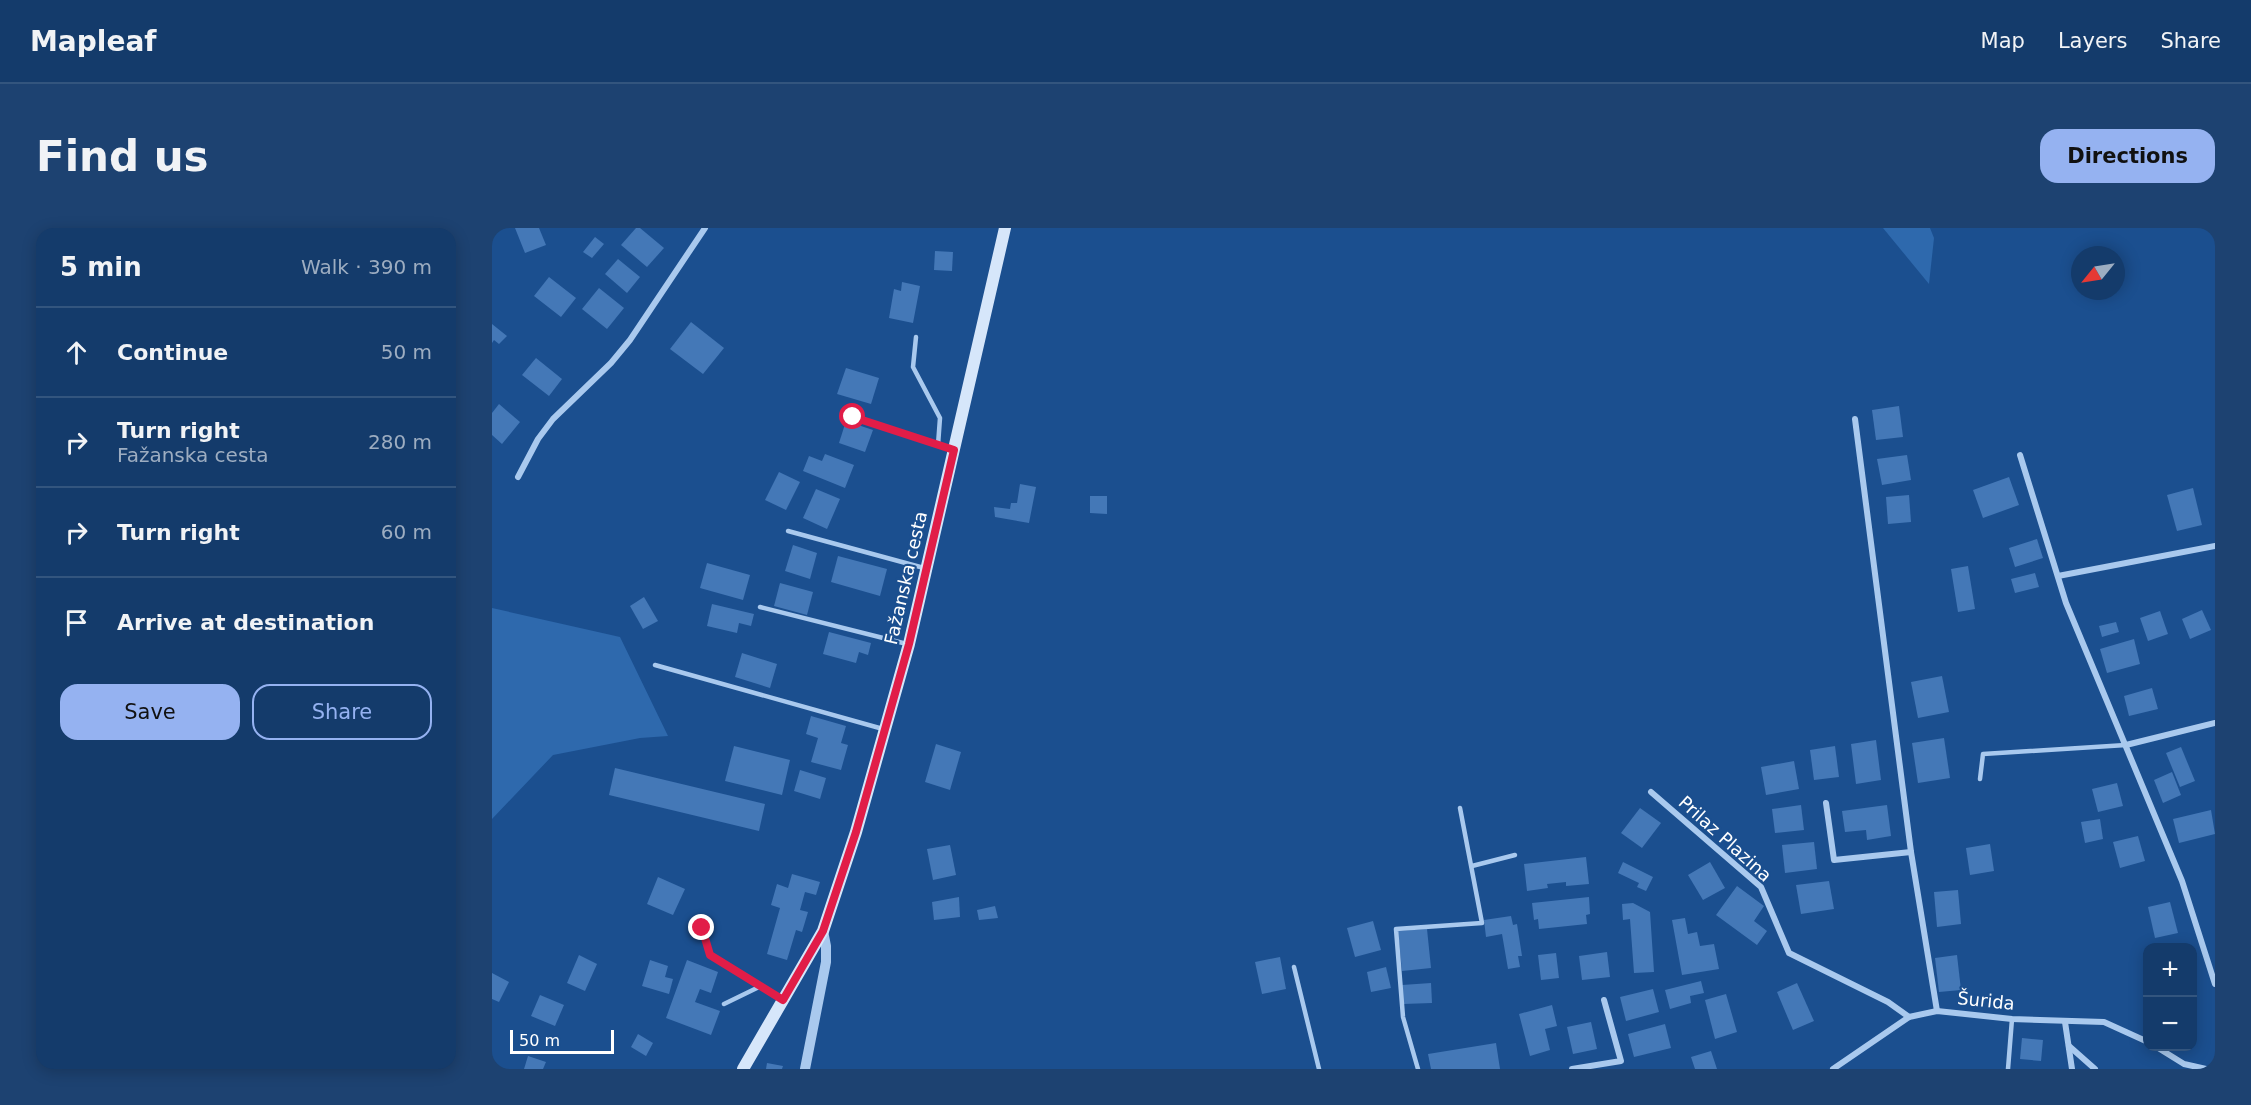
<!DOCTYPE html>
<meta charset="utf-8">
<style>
body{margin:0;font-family:"DejaVu Sans",sans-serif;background:#1d4271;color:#f1f3f6}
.controls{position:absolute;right:18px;bottom:18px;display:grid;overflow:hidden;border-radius:12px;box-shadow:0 3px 15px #0003}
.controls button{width:54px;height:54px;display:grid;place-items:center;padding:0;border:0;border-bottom:2px solid #33557e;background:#143b6b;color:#f1f3f6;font:30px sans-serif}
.compass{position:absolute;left:1579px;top:18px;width:54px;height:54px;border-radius:50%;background:#143b6b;box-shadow:0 3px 15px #0003;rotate:240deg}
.scale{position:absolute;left:18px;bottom:15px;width:104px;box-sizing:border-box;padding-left:6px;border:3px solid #fff;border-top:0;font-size:16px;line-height:21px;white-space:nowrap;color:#fff;-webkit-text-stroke:4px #1b4f8f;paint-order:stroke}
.stop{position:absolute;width:18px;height:18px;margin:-14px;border:4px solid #e11d48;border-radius:50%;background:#fff}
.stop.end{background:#e11d48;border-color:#fff;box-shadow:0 2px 6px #0008}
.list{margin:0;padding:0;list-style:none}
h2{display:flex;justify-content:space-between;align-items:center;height:78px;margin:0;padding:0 24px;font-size:26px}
h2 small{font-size:20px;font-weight:400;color:#9dadc1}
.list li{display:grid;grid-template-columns:39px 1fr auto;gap:18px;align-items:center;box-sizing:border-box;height:90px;padding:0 24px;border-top:2px solid #33557e}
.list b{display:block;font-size:22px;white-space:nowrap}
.list p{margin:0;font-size:20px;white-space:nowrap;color:#9dadc1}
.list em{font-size:20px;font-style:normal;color:#9dadc1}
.actions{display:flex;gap:12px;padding:18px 24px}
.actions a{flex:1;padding:14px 0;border:2px solid #95b2f1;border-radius:18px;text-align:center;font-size:21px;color:#95b2f1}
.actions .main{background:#95b2f1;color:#111}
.icon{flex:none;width:33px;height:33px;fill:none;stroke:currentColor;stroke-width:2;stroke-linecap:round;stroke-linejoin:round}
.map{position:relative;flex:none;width:1723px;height:841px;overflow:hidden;border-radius:18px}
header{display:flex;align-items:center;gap:36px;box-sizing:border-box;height:84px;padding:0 30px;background:#143b6b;border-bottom:2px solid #33557e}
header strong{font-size:28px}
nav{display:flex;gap:33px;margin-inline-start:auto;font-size:21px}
.intro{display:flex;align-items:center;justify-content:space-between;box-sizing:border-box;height:144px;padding:0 36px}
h1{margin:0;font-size:42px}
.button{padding:15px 27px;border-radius:18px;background:#95b2f1;color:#111;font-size:21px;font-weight:700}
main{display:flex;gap:36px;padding:0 36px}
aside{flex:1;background:#143b6b;border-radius:18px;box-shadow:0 3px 15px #0003}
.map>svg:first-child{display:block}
.green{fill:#2e69ad}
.building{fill:#4478b7}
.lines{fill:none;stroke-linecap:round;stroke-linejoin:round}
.service{stroke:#a9c9ee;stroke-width:4.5}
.minor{stroke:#a9c9ee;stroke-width:6}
.tertiary{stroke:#a9c9ee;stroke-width:10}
.secondary{stroke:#d6e6fa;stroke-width:12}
.route{stroke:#e11d48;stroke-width:8}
.labels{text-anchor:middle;stroke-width:4.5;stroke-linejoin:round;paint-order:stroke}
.street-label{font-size:18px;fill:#fff;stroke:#1b4f8f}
</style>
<header>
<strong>Mapleaf</strong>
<nav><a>Map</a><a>Layers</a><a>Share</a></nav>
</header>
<div class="intro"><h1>Find us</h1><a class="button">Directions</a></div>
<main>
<aside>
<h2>5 min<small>Walk · 390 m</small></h2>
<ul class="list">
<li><svg class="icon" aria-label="ahead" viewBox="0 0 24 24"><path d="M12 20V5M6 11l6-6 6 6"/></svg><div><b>Continue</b></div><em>50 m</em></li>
<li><svg class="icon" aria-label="right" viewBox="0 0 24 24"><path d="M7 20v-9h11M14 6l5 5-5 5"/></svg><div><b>Turn right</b><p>Fažanska cesta</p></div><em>280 m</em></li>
<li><svg class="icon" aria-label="right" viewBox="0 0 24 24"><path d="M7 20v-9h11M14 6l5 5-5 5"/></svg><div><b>Turn right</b></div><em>60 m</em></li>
<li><svg class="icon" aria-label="arrive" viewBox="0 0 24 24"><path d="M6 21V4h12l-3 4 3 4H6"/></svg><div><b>Arrive at destination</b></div></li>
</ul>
<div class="actions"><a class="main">Save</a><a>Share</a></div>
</aside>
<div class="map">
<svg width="1723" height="841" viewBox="0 0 1723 841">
<rect width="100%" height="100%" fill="#1b4f8f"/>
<!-- green -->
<g class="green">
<path d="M1391,0H1438L1442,10L1437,56Z"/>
<path d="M0,380L128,409L176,508L148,510L61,527L0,591Z"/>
</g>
<!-- building -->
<g class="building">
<path d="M23,0H47L54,17L33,25Z"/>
<path d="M144,0H148L172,20L155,39L129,17Z"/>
<path d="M103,9L112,16L100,30L91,24Z"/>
<path d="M443,23L461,24L460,43L442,42Z"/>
<path d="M126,31L148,49L135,65L113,46Z"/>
<path d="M57,49L84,70L69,89L42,68Z"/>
<path d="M410,54L428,58L421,95L397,90L402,61L409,63Z"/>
<path d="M107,60L132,80L115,101L90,81Z"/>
<path d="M199,94L232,120L211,146L178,121Z"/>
<path d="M0,96L15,108L7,116L2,112L0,115Z"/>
<path d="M44,130L70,151L57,168L30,147Z"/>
<path d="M354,140L387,150L379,176L345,166Z"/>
<path d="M7,176L28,194L10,216L0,207V185Z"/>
<path d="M1407,178L1411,209L1384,212L1380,182Z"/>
<path d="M354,193L381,202L373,224L347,215Z"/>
<path d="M333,226L362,237L353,260L311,243L317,228L330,233Z"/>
<path d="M1415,227L1419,252L1390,257L1385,231Z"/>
<path d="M287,244L308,254L294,282L273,272Z"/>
<path d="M1517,249L1527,277L1491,290L1481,262Z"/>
<path d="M528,256L544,259L537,295L503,289L502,279L518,281L519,275H525Z"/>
<path d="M1701,260L1710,297L1685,303L1675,267Z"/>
<path d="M324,261L348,271L335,301L311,290Z"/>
<path d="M1417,267L1419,294L1396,296L1394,269Z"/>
<path d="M598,268H615V286L598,285Z"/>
<path d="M1545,311L1551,330L1523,339L1517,320Z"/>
<path d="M301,317L325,325L318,351L293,343Z"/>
<path d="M346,328L395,341L388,368L339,354Z"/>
<path d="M215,335L258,347L251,372L208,360Z"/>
<path d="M1476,338L1483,381L1466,384L1459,341Z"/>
<path d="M1543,345L1547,359L1523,365L1519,351Z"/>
<path d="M288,355L321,364L315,387L282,378Z"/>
<path d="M152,369L166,393L151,401L138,378Z"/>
<path d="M220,376L262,386L259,398L247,395L245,405L215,398Z"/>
<path d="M1710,382L1719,402L1698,411L1690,391Z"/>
<path d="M1668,383L1676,406L1656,413L1648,390Z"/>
<path d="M1624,394L1627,404L1610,409L1607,398Z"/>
<path d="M337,404L379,415L376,427L367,424L364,435L331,426Z"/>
<path d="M1642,411L1648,436L1615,445L1608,421Z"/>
<path d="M250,425L285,436L278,460L243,449Z"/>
<path d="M1450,448L1457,484L1426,490L1419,454Z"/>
<path d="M1660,460L1666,481L1637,488L1632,468Z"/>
<path d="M319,488L354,498L349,515L356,517L349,542L319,534L326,510L314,506Z"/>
<path d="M1452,510L1458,550L1426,555L1420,515Z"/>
<path d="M1384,512L1389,552L1364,556L1359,516Z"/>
<path d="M444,516L469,524L458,562L433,554Z"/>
<path d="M242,518L298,532L290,567L233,553Z"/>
<path d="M1343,518L1347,549L1322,552L1318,522Z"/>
<path d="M1689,519L1703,553L1688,559L1674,525Z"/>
<path d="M1302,533L1307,561L1274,567L1269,539Z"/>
<path d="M123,540L273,576L267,603L117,567Z"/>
<path d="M308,542L334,550L328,571L302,563Z"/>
<path d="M1680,544L1689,567L1671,575L1662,552Z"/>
<path d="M1625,555L1631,578L1606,584L1600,561Z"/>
<path d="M1309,577L1312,602L1283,605L1280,581Z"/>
<path d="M1395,577L1399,608L1375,612L1374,602L1353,604L1350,583Z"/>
<path d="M1148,580L1169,595L1150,620L1129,605Z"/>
<path d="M1719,582L1723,606L1687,615L1681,591Z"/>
<path d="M1608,591L1611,611L1593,615L1589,594Z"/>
<path d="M1646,608L1653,633L1628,640L1621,614Z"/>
<path d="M1322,614L1325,641L1293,645L1290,617Z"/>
<path d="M1498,616L1502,643L1478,647L1474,620Z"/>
<path d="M458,617L464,647L441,652L435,621Z"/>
<path d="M1094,629L1097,656L1074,658V654L1055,656L1056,660L1035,663L1032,636Z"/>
<path d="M1131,634L1161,649L1154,663L1145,659L1147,655L1126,645Z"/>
<path d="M1218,634L1233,660L1211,672L1196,647Z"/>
<path d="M300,646L328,654L324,667L313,664L308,682L316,684L310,704L304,702L295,732L275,726L288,680L279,677L285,656L296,660Z"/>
<path d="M166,649L193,661L181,687L155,676Z"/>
<path d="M1337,653L1342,681L1309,686L1304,657Z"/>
<path d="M1245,658L1272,678L1262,693L1275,703L1265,717L1224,687Z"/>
<path d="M1466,662L1469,696L1445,699L1442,664Z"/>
<path d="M467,669L468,689L442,692L440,674Z"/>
<path d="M1097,669L1098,686L1094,687L1095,696L1047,701L1046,691L1042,692L1040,675Z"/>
<path d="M1678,674L1686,705L1663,710L1656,679Z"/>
<path d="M1141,675L1158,684L1162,744L1142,745L1138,691L1131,692L1130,676Z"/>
<path d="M503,678L506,690L487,692L485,682Z"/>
<path d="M1019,688L1021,697L1025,696L1030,728H1026L1028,739L1016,741L1010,706L994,709L992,692Z"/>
<path d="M1193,690L1196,706L1205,704L1208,718L1222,716L1227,741L1190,747L1180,692Z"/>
<path d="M881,693L889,722L863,729L855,700Z"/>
<path d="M935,701L939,740L910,743L906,703Z"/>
<path d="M1115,724L1118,749L1090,752L1087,728Z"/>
<path d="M1064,725L1067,750L1049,752L1046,727Z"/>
<path d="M87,727L105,736L93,763L75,755Z"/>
<path d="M1465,727L1469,762L1447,764L1443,730Z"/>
<path d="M788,729L794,761L770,766L763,734Z"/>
<path d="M158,732L176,738L173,749L181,751L177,766L150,758Z"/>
<path d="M195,732L226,744L219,765L208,761L203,774L228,783L219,807L174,790Z"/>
<path d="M894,739L899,760L879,764L875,744Z"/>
<path d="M0,745L17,754L7,774L0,771Z"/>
<path d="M1209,753L1212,765L1198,768L1199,775L1178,781L1173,762Z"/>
<path d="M939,755L940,775L911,776L910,757Z"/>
<path d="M1305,755L1322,793L1301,802L1285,764Z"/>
<path d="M1161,761L1167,784L1134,793L1128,769Z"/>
<path d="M1234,766L1245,804L1223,811L1213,772Z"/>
<path d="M48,767L72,777L63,798L39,788Z"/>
<path d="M1060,777L1065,798L1053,801L1058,822L1038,828L1027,786Z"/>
<path d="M1701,788H1702L1704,816H1701Z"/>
<path d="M1099,794L1105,821L1081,826L1075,799Z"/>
<path d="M1173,796L1179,820L1142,829L1136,806Z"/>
<path d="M146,806L161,815L154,828L139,819Z"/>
<path d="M1530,810L1551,812L1549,833L1528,831Z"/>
<path d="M1004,815L1008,841H939L936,826Z"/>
<path d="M1219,823L1225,841H1203L1199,829Z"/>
<path d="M36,828L54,834L51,841H32Z"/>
<path d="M275,835L291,838L290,841H274Z"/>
</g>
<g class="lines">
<!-- service -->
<g class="service">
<path d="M424,109L421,139L448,190L446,217L460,221"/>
<path d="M361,189L446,217"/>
<path d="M296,303L432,340"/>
<path d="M268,379L415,416"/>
<path d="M163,437L391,501"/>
<path d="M1488,551L1491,526L1634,517"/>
<path d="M980,638L1023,627"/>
<path d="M210,700L218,727L269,758"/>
<path d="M802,739L827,841"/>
<path d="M232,776L269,758L289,771"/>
<path d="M926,841L911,789L904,701L990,695L968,580"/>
<path d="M1516,841L1520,791"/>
</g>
<!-- minor -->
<g class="minor">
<path d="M1363,191L1419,624L1445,783"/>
<path d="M1528,227L1574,375L1690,653L1723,756"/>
<path d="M26,249L46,211L61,191L119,135L138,112L213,0"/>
<path d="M1566,348L1723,318"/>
<path d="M1634,517L1723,495"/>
<path d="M1159,564L1269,659L1297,725L1396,774L1417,789"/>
<path d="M1334,575L1342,632L1419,624"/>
<path d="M1573,794L1580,841"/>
<path d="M1577,818L1603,841"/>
<path d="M1663,818L1692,836L1714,841"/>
<path d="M1080,841L1129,833L1112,772"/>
<path d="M1341,841L1417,789L1445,783L1520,791L1612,794L1656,814"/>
</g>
<!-- tertiary -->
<path class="tertiary" d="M313,841L334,734V718L331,703"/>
<!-- secondary -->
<path class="secondary" d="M251,841L331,703L364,604L417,416L513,0"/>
</g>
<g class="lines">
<!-- route -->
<path class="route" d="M210,700L218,727L291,772L331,703L364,604L417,416L462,222L361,189"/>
</g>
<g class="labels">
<!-- street labels -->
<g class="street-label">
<text transform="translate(414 350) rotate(-77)" y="6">Fažanska cesta</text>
<text transform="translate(1233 611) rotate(42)" y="6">Prilaz Plazina</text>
<text transform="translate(1494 773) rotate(6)" y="6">Šurida</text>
</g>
</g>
</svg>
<div class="controls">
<button>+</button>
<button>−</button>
</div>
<svg class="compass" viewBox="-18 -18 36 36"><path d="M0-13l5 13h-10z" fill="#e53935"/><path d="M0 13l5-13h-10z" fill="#9dadc1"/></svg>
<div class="scale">50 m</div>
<div class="stop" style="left:361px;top:189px"></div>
<div class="stop end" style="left:210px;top:700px"></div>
</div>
</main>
